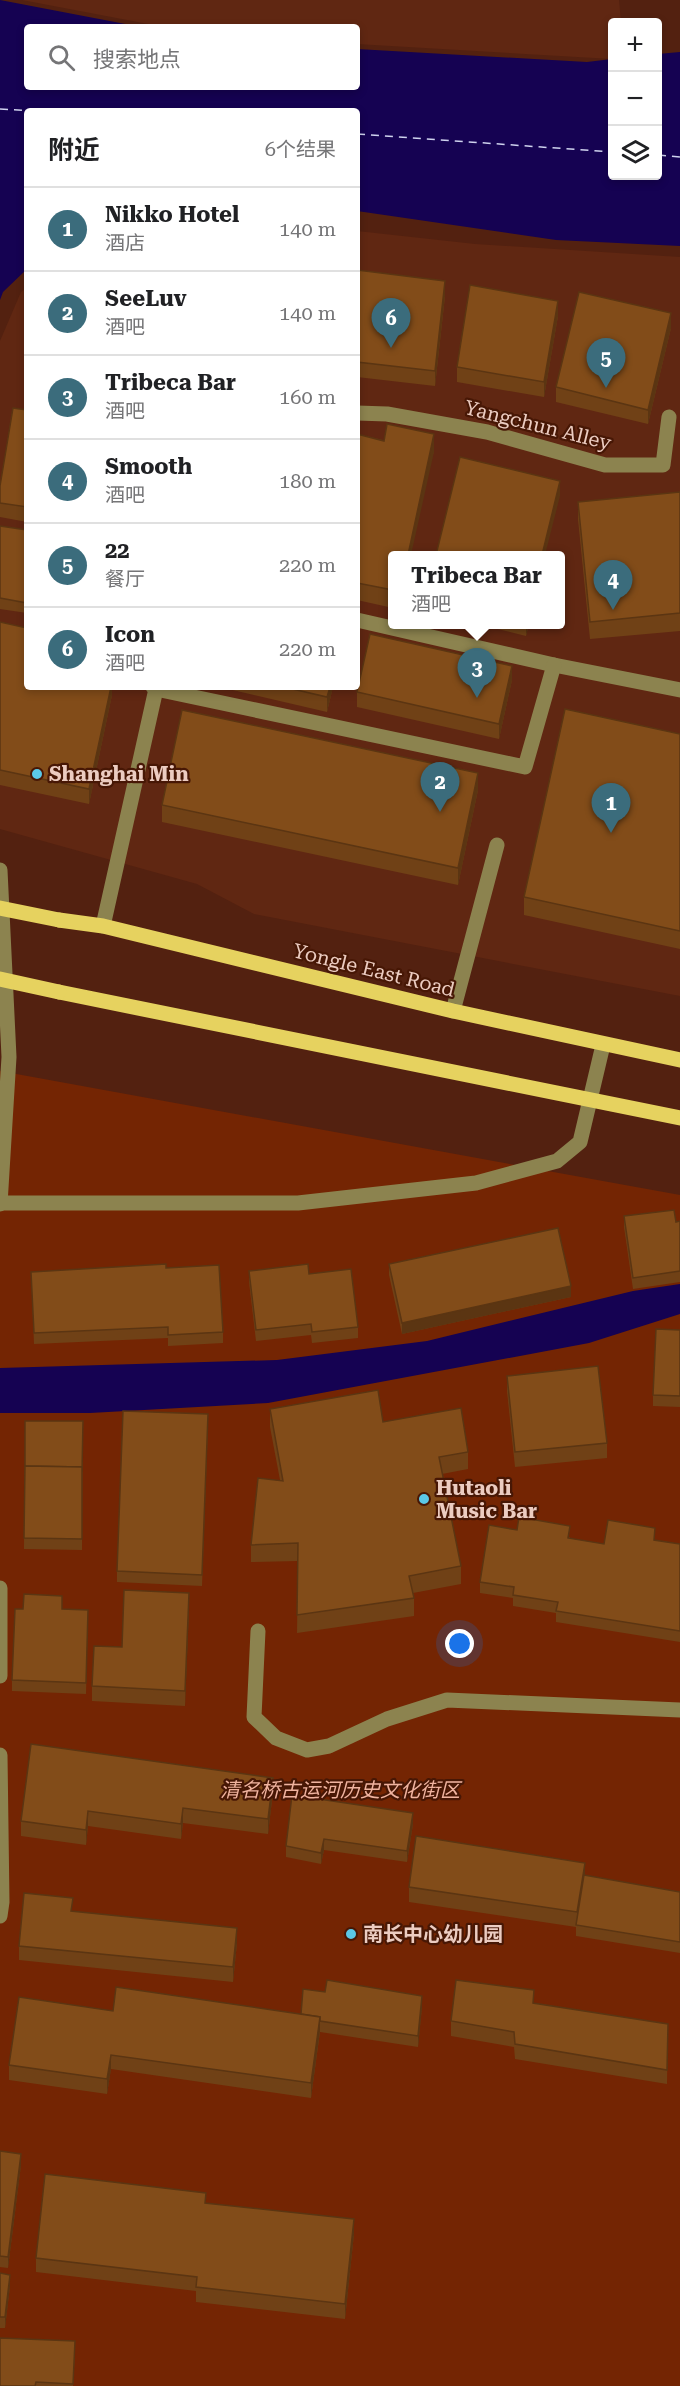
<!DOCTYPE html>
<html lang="zh">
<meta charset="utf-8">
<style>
body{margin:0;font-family:"Roboto Serif","Noto Sans SC",serif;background:#f2f2f2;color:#202124}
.controls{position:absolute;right:18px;top:18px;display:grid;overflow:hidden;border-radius:6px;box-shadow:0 3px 9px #0003}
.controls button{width:54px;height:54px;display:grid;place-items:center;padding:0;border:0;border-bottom:2px solid #e0e0e0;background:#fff;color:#202124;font:30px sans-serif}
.you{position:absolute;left:460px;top:1644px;width:21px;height:21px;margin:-15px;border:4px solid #fff;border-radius:50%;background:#1a73e8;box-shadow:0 0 0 9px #1a73e833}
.badge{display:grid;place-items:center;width:39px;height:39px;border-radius:50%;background:#3b6c7c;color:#fff;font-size:20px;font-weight:700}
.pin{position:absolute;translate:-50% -50px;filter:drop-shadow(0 2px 3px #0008)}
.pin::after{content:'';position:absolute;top:32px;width:21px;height:18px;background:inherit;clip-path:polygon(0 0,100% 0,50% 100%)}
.popup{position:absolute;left:388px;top:551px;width:177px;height:78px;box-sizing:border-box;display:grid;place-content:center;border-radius:6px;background:#fff;filter:drop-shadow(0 2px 4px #0005);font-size:20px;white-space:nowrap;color:#757577}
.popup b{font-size:22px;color:#202124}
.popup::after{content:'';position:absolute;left:50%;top:100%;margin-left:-12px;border:12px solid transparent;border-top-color:#fff}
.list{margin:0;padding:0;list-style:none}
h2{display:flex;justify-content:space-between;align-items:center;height:78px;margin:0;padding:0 24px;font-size:26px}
h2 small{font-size:20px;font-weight:400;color:#757577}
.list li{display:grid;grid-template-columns:39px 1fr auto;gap:18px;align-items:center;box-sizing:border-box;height:84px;padding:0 24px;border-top:2px solid #e0e0e0}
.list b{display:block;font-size:22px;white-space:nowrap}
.list p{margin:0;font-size:20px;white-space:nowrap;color:#757577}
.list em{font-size:20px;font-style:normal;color:#757577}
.icon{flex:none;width:33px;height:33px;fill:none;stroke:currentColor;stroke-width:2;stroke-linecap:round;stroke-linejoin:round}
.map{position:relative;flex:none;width:680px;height:2386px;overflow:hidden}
.search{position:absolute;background:#fff;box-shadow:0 3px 9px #0003;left:24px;top:24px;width:336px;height:66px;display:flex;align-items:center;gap:15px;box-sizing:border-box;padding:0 21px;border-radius:6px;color:#757577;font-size:22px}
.panel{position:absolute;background:#fff;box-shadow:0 3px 9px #0003;left:24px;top:108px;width:336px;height:582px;border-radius:6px}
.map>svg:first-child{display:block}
.built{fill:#602712;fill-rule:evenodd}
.green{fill:#742503}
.water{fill:#150252}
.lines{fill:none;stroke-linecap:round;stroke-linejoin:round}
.ferry{stroke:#cfd3ee;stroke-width:1.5;stroke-dasharray:8 6;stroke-linecap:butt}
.minor{stroke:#8c834f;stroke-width:15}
.major{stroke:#e6d25f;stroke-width:15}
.major-bridge{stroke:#e6d25f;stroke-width:15}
.wall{fill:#704116}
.shaded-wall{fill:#5b3512}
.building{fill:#824c19;stroke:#5b3512;stroke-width:1.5}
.poi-dot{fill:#5bc8e7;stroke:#471705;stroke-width:2}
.labels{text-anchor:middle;stroke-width:4.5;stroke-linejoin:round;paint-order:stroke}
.street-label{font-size:20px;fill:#ecccc1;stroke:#471705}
.poi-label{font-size:20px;font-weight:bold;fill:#ecccc1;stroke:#471705;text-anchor:start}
.park-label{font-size:20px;font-style:italic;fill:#f0b39f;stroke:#471705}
</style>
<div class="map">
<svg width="680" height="2386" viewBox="0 0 680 2386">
<rect width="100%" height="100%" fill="#532110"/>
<!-- built -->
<g class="built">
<path d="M22,0H619L621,22H612V59L357,44V27H164Z"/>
<path d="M357,231L475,244L680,257V996L254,914L197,884L0,829V341L21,292L27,287V687H357ZM393,556H561V624H393Z"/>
</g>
<!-- green -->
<path class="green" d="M0,1071L680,1195V2386H0Z"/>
<!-- water -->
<g class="water">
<path d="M0,0L141,27H27V87H357V49L587,62L612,59V176H658V54L680,52V246L556,240L357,211V111H27V269L3,292L0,300Z"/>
<path d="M680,1284V1314L589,1343L268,1403L90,1413H0V1368L277,1360L427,1341L633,1291Z"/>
</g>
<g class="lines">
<!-- ferry -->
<g class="ferry">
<path d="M0,109L33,111"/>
<path d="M357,134L612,152"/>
<path d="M658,155L680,157"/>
</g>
<!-- minor -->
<g class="minor">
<path d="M357,413L387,414L487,432L605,465H663L669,417"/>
<path d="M357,620L554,665L680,690"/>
<path d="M156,689L525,767L554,665"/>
<path d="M0,870L9,1057L0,1204"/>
<path d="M103,926L156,689L153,687"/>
<path d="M453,1011L497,845"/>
<path d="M0,1203H298L476,1183L557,1161L580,1142L603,1045"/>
<path d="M0,1588V1676"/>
<path d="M258,1631L254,1717L276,1738L307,1750L329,1746L387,1719L447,1700L680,1710"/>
<path d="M0,1755L2,1902L0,1916"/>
</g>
<!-- major -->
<g class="major">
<path d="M59,920L103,926L453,1011L680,1060"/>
<path d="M59,992L680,1118"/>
</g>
<!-- major-bridge -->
<g class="major-bridge">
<path d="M0,908L59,920"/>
<path d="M0,979L59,992"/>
</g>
</g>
<!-- wall -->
<g class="wall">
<path d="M357,270L445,296L435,386L357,377Z"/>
<path d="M558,316L544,397L457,382V367Z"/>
<path d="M671,328L648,424L556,402V387Z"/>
<path d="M27,410V522L0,517V486Z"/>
<path d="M357,434L434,452L393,555V608L357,600Z"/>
<path d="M680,492V631L590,639L578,519V502Z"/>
<path d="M0,526L27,530V613L0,609Z"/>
<path d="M0,622L27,687H112V695L89,804L0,785Z"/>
<path d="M478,624H529L526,636Z"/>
<path d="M512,680L499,739L357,707V692Z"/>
<path d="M220,687H333L327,712Z"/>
<path d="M680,734V949L524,915V897Z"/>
<path d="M478,790L458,885L162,822V805Z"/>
<path d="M624,1216L676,1222L680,1221V1282L633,1289L624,1227Z"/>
<path d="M389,1264L571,1297L402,1334L389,1275Z"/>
<path d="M166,1268L223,1332V1343L168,1346V1338L34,1344L31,1272Z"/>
<path d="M249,1271L309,1274L358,1327V1338L312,1343L311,1335L256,1341L249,1282Z"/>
<path d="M680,1330V1407L653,1406V1395Z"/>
<path d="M507,1376L607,1443V1458L515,1467L507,1391Z"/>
<path d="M270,1409L383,1422L468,1452V1469L442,1474L461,1566V1584L413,1593L414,1598V1616L297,1633L298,1561L251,1562V1545L280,1480L270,1427Z"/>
<path d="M25,1421H83L82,1550L24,1549Z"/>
<path d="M208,1425L202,1586L117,1582V1571Z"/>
<path d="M570,1537V1539L604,1544L655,1540L680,1544V1642L556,1622V1613L513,1606V1598L480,1593V1582Z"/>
<path d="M189,1608L185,1706L92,1701V1686L122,1647Z"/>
<path d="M62,1609L88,1610L86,1694L12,1691V1680Z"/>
<path d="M31,1744L273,1792L268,1834L183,1823L181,1839L88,1826L86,1845L21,1836V1821Z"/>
<path d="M413,1824L407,1862L324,1850L321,1864L286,1857V1846Z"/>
<path d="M409,1887L680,1892V1953L576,1936V1927L409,1902Z"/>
<path d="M73,1912L237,1943L233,1982L19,1960V1946Z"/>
<path d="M534,2003L668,2024L667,2084L515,2059L514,2047L451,2036V2021Z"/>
<path d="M422,2007L418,2047L320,2032L311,2098L111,2069L107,2094L9,2080V2065L113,2011L301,2014Z"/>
<path d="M0,2151L21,2165L8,2268L0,2267Z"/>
<path d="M206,2203L354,2234L345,2319L196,2302V2291L36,2272V2258Z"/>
<path d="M0,2273L10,2286L5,2328H0Z"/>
<path d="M75,2352L73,2386H0Z"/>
</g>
<!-- shaded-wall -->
<g class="shaded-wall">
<path d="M445,281V296L435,386V371Z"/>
<path d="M558,301V316L544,397V382Z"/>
<path d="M671,313V328L648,424V410Z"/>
<path d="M434,434V452L411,555H408Z"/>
<path d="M560,481V496L545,555H542Z"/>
<path d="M526,624H529L526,636Z"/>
<path d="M512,666V680L499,739V724Z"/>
<path d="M111,687H112V695L89,804V789Z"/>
<path d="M330,687H333L327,712V697Z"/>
<path d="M478,773V790L458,885V868Z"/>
<path d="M571,1286V1297L402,1334V1323Z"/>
<path d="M189,1593V1608L185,1706V1691Z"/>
<path d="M273,1778V1792L268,1834V1819Z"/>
<path d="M183,1808V1823L181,1839V1824Z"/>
<path d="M88,1811V1826L86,1845V1830Z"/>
<path d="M413,1813V1824L407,1862V1851Z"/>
<path d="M324,1839V1850L321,1864V1853Z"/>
<path d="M585,1863V1878L577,1927V1912Z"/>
<path d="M237,1928V1943L233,1982V1967Z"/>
<path d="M422,1996V2007L418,2047V2036Z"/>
<path d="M320,2017V2031L311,2098V2083Z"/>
<path d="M111,2055V2069L107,2094V2079Z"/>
<path d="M21,2154V2165L8,2268V2257Z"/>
<path d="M354,2219V2234L345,2319V2304Z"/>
<path d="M10,2275V2286L5,2328V2317Z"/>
</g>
<!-- building -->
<g class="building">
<path d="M357,270L445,281L435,371L357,362Z"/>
<path d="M470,285L558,301L544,382L457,367Z"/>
<path d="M579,292L671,313L648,410L556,387Z"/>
<path d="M13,408L27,410V507L0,503V486Z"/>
<path d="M387,424L434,434L408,555H393V590L357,583V434L384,441Z"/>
<path d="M460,457L560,481L542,555H436Z"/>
<path d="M680,492V613L590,622L578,502Z"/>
<path d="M0,526L27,530V603L0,598Z"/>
<path d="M0,622L27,628V687H111L89,789L0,770Z"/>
<path d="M370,634L512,666L499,724L357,692Z"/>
<path d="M284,687H330L327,697Z"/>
<path d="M565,709L680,734V931L524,897Z"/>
<path d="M182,710L478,773L458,868L162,805Z"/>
<path d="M674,1210L676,1222L680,1221V1271L633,1278L624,1216Z"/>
<path d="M558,1228L571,1286L402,1323L389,1264Z"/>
<path d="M166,1264V1268L219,1265L223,1332L168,1335V1327L34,1333L31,1272Z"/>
<path d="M308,1264L309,1274L351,1269L358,1327L312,1332L311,1324L256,1330L249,1271Z"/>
<path d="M656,1329L680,1330V1396L653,1395Z"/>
<path d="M598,1366L607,1443L515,1452L507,1376Z"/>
<path d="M378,1390L383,1422L461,1408L468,1452L439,1457L461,1566L409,1576L414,1598L297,1615L298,1543L251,1545L258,1478L283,1481L270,1409Z"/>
<path d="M123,1411L208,1414L202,1575L117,1571Z"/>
<path d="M25,1421H83L82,1472V1467L25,1466Z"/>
<path d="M25,1466L82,1467V1539L24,1538Z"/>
<path d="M519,1517L570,1526L568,1538L604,1544L608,1520L655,1528L654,1540L680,1544V1631L556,1611L558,1602L513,1595L514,1587L480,1582L489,1525L517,1530Z"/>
<path d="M124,1590L189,1593L185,1691L92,1686L94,1646L122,1647Z"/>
<path d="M24,1594L62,1596V1609L88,1610L86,1683L12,1680L15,1609H23Z"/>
<path d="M31,1744L273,1778L268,1819L183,1808L181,1824L88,1811L86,1830L21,1821Z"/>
<path d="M292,1795L413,1813L407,1851L324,1839L321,1853L286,1846Z"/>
<path d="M416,1836L585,1863L577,1912L409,1887Z"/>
<path d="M584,1875L680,1892V1942L576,1925Z"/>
<path d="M24,1893L73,1898L71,1911L237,1928L233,1967L19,1946Z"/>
<path d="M327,1980L422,1996L418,2036L320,2021V2017L301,2014L303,1989L325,1992Z"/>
<path d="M456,1980L534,1990L533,2003L668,2024L667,2070L515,2044L514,2032L451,2021Z"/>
<path d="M116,1987L320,2017L311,2083L111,2055L107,2079L9,2065L19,1997L113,2011Z"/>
<path d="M0,2151L21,2154L8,2257L0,2256Z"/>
<path d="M45,2174L206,2193L205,2203L354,2219L345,2304L196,2287L197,2277L36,2258Z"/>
<path d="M0,2273L10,2275L5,2317H0Z"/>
<path d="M0,2338L75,2341L73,2384L36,2382L35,2386H0Z"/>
</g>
<!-- markers -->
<g class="poi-dot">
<circle cx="37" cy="774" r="6"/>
<circle cx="424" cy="1499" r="6"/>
<circle cx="351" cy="1934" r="6"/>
</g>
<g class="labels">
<!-- street labels -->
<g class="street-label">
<text transform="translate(538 425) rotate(14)" y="7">Yangchun Alley</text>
<text transform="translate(374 970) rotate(14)" y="7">Yongle East Road</text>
</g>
<!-- poi labels -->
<g class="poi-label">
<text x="49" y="781">Shanghai Min</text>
<text x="436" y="1495">Hutaoli<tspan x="436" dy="23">Music Bar</tspan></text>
<text x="363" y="1941">南长中心幼儿园</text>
</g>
<!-- park labels -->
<g class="park-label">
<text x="340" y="1797">清名桥古运河历史文化街区</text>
</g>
</g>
</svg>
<div class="controls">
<button>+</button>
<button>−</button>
<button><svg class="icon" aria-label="layers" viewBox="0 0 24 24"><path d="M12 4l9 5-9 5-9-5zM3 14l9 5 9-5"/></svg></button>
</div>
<div class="you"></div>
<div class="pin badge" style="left:611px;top:833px">1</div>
<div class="pin badge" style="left:440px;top:812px">2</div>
<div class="pin badge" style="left:477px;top:698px">3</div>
<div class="popup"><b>Tribeca Bar</b>酒吧</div>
<div class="pin badge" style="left:613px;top:610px">4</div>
<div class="pin badge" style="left:606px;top:388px">5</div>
<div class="pin badge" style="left:391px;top:348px">6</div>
<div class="search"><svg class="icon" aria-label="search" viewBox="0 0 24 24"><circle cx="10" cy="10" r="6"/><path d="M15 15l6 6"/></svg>搜索地点</div>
<section class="panel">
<h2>附近<small>6个结果</small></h2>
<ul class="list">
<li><span class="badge">1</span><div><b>Nikko Hotel</b><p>酒店</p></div><em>140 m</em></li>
<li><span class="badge">2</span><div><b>SeeLuv</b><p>酒吧</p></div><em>140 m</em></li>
<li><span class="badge">3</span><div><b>Tribeca Bar</b><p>酒吧</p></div><em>160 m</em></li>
<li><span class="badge">4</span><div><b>Smooth</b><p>酒吧</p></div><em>180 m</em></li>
<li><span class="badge">5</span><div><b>22</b><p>餐厅</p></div><em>220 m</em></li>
<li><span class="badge">6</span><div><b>Icon</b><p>酒吧</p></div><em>220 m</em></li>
</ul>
</section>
</div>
